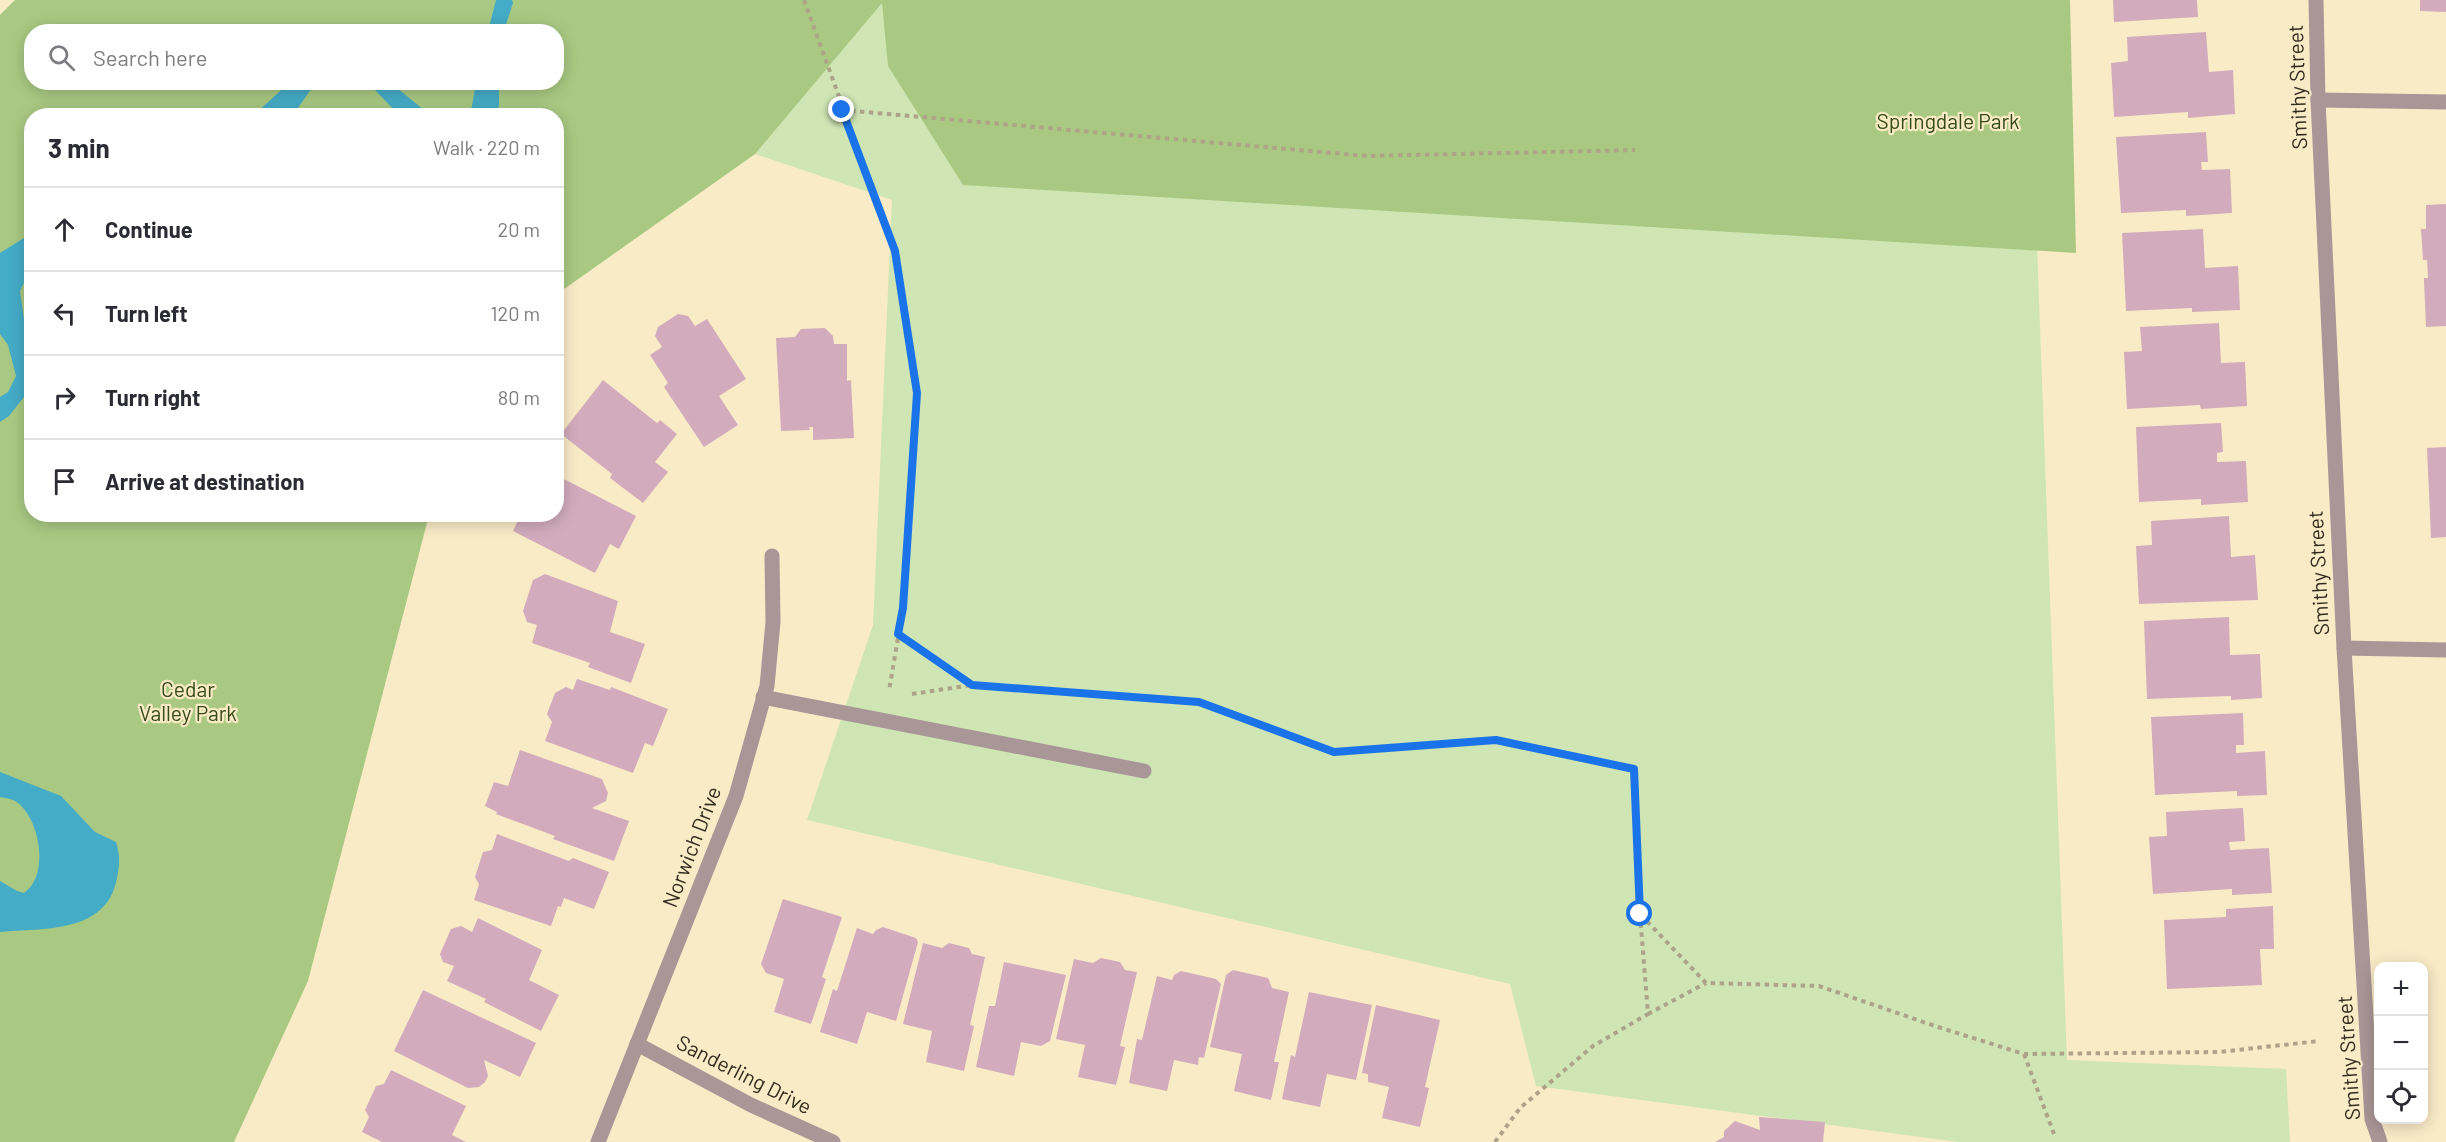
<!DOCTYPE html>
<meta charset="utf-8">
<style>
body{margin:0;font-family:Barlow,sans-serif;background:#f2f2f3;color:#2b2b33}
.controls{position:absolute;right:18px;bottom:18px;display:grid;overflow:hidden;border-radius:12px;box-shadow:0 3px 15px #0003}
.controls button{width:54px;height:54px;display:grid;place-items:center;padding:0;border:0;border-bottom:2px solid #e1e1e2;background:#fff;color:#2b2b33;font:30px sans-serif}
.stop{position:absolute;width:18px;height:18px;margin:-14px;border:4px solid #1a73e8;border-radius:50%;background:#fff}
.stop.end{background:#1a73e8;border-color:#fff;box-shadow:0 2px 6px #0008}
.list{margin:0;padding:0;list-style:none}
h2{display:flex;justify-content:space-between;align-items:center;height:78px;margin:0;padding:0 24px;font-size:26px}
h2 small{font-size:20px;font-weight:400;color:#7c7c81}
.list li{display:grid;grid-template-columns:39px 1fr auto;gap:18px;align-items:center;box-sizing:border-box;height:84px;padding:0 24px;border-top:2px solid #e1e1e2}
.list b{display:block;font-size:22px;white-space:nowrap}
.list em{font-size:20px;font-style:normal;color:#7c7c81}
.icon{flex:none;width:33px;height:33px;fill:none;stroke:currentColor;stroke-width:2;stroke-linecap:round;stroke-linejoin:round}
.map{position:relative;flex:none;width:2446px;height:1142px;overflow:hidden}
.search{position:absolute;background:#fff;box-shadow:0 3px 15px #0003;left:24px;top:24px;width:540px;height:66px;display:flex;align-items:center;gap:15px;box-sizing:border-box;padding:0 21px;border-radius:24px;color:#7c7c81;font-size:22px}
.panel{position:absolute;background:#fff;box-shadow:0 3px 15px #0003;left:24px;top:108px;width:540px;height:414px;border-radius:24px}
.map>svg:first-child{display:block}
.green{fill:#cfe6b4;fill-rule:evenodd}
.forest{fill:#a9c982;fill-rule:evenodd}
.water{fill:#45acc7}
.building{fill:#d2acbc}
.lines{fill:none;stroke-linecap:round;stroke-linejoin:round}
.path{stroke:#aea387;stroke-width:4;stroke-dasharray:4.5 4.5;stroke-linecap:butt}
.minor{stroke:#a99697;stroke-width:15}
.route{stroke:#1a73e8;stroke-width:8}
.labels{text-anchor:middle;stroke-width:4.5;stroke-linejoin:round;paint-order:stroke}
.street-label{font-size:21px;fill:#322c1e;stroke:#faebc7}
.park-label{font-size:21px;fill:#364a17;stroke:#faebc7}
</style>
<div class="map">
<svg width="2446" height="1142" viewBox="0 0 2446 1142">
<rect width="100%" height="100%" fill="#faebc7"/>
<!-- green -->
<path class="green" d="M15,0H2028L2067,1060L2286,1069L2290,1142H1958L1536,1086L1510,984L807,820L873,625L892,200L755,154L557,294L556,116H32V514L0,1142V15ZM32,32H556V82H32Z"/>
<!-- forest -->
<path class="forest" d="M15,0H2070L2076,253L963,185L888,66L882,3L755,154L557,294L556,116H32V514L429,515L308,981L234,1142H0V15ZM32,32H556V82H32Z"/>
<!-- water -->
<g class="water">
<path d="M496,0H512L513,3L504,31H488Z"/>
<path d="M289,83H321L314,85L293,115H254Z"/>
<path d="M365,83H391L430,115H399L376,91Z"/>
<path d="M476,83H499V106L494,115H468L472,106Z"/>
<path d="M29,228H31V268L20,291L25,327L31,342V388L9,416L0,422V397L8,392L16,376L8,345L0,334V253L24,238Z"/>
<path d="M0,772L61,796L95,832L116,842C120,855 120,864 117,878C107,934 43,928 0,932V881L17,891L24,893C50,876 40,820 18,803C14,799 5,798 0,797Z"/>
</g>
<!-- building -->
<g class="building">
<path d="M2113,0H2197L2198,17L2114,22Z"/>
<path d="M2420,0H2446V12L2420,11Z"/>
<path d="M2206,32L2209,72L2233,70L2235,114L2188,118V112L2114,117L2111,63L2128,61L2127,37Z"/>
<path d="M2206,132L2208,162H2201L2202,170L2230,169L2232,213L2186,216V210L2121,213L2116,137Z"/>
<path d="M2446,204V326L2426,327L2424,281V278H2428L2427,260H2423L2421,229H2426V205Z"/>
<path d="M2203,229L2205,268L2238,266L2240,310L2192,312V308L2126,311L2122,233Z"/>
<path d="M678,314L688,316L695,326L707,319L746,379L719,396L738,425L704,447L664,387L668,383L650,355L662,347L655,336L658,327Z"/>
<path d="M2219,323L2221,363L2245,362L2247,406L2201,409L2200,405L2127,409L2124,352L2142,351L2140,327Z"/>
<path d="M825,328L833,336L834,344H847V381L851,380L854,438L813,440V427H809L810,430L781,431L776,338L795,337L801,329Z"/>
<path d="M603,380L657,423L660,420L677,434L655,462L668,472L643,503L610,478L612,474L561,434Z"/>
<path d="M2221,423L2223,452L2217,453V462L2246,461L2248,502L2201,505V499L2139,502L2136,427Z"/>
<path d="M2446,447V537L2431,538L2427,448Z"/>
<path d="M556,475L636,516L619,549L610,544L595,573L513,531L521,514H556Z"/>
<path d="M2229,516L2231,557L2255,555L2258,600L2139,604L2136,546L2152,545L2151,521Z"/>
<path d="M545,574L618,601L610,632L645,644L631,683L588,667L590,663L532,643L537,625L527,622L523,611L533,580Z"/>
<path d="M2229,617L2230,655L2260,654L2262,698L2231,700V696L2147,699L2144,621Z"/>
<path d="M577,679L610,690L611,687L668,709L653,746L645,743L633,773L545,741L552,722L547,714L555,693L566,687L573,690Z"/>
<path d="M2243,713L2244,745H2236V753L2265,751L2267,795L2237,796V791L2155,795L2151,717Z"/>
<path d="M520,750L602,779L608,793L606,801L592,808L629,821L614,861L553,839L555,836L496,814L497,812L485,806L494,782L508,786Z"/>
<path d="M2243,808L2245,841L2229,842L2230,850L2269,848L2272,893L2232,895V889L2153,894L2149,837L2167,836L2166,812Z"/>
<path d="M497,834L569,861L573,858L609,872L594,909L564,898L561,907L558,906L551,926L474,900L479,884L475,877L483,852L492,850Z"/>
<path d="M783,899L842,917L822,977L826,979L811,1024L774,1012L784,979L766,973L761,964Z"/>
<path d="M2273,906L2274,949H2260L2262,985L2167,989L2164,920L2226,917V909Z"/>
<path d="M478,918L542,950L529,980L559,995L541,1031L484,1002L486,999L447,981L454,966L443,962L440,954L451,929L461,926L472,932Z"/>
<path d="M883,927L916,938L918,942L896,1021L867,1012L857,1044L820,1032L833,989L837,991L857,928L873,934L876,930Z"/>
<path d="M923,943L942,948L949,943L969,948L972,954L985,957L970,1025L974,1026L964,1071L926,1062L932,1031L903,1024Z"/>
<path d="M1101,958L1120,962L1125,970L1137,972L1120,1046L1125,1047L1116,1085L1078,1077L1085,1045L1056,1039L1074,959L1093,963Z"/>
<path d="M1004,962L1066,975L1050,1041L1041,1046L1021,1042L1014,1076L976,1067L989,1006H995Z"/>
<path d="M1233,970L1268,978L1272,988L1289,992L1274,1062H1279L1271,1100L1234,1091L1242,1054L1210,1047L1226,975Z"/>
<path d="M1181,971L1216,979L1221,984L1204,1058L1199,1057L1198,1065L1174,1060L1167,1091L1129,1083L1137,1039L1142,1040L1157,976L1172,980L1174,975Z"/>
<path d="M423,990L536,1043L520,1077L484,1060L488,1076L485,1082L479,1087L468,1088L394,1051Z"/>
<path d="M1309,992L1372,1005L1356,1080L1327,1074L1320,1107L1282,1099L1291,1055L1295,1057Z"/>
<path d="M1376,1005L1440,1020L1425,1087L1429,1088L1420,1127L1382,1118L1389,1087L1368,1082V1074L1362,1073Z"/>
<path d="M391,1070L466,1106L452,1135L466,1142H382L362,1132L369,1117L365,1110L376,1086L384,1084Z"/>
<path d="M1759,1117L1825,1122L1823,1142H1715L1724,1137V1131L1735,1121L1760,1130Z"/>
</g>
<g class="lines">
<!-- path -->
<g class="path">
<path d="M804,0L895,251L917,393L903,608L889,691"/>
<path d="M842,110L1367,156L1635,150"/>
<path d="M898,634L971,685"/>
<path d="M912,694L972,685L1199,702L1334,752L1496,740L1634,769L1640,914L1706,983L1819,986L1938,1027L2024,1054L2220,1052L2319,1041"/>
<path d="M1648,1014L1706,983"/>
<path d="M2024,1054L2054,1134"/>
<path d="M1495,1142L1520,1108L1593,1046L1648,1014L1640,914"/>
</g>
<!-- minor -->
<g class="minor">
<path d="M2316,0L2318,100L2344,648L2372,1119L2380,1142"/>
<path d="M2318,100L2446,102"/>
<path d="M2344,648L2446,650"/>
<path d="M763,697L1144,771"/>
<path d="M637,1044L751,1105L833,1142"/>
<path d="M598,1142L736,796L767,686L773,622L772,556"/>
</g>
</g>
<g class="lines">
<!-- route -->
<path class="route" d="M842,110L895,251L917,393L903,608L898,634L972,685L1199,702L1334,752L1496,740L1634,769L1640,914"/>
</g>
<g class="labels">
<!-- street labels -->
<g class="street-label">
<text transform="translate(2298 87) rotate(-92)" y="7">Smithy Street</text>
<text transform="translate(2319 573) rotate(-93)" y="7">Smithy Street</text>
<text transform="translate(692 847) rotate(-69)" y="7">Norwich Drive</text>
<text transform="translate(2349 1058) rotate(-94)" y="7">Smithy Street</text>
<text transform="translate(744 1075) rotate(27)" y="7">Sanderling Drive</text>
</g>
<!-- park labels -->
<g class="park-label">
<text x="1948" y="129">Springdale Park</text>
<text x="188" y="697">Cedar<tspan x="188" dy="24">Valley Park</tspan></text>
</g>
</g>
</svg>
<div class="controls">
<button>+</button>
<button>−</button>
<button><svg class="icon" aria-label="locate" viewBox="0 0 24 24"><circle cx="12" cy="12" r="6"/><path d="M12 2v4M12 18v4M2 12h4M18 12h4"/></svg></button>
</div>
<div class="stop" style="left:1640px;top:914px"></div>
<div class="stop end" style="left:842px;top:110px"></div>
<div class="search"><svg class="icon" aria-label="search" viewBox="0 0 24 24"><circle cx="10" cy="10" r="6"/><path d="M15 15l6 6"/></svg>Search here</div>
<section class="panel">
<h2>3 min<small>Walk · 220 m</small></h2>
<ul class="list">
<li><svg class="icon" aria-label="ahead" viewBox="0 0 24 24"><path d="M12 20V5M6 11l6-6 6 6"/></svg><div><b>Continue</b></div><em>20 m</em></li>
<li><svg class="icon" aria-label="left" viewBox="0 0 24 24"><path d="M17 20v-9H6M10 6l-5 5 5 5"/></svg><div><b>Turn left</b></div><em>120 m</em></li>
<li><svg class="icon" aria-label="right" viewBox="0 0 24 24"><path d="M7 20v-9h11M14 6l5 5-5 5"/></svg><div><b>Turn right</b></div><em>80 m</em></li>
<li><svg class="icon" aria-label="arrive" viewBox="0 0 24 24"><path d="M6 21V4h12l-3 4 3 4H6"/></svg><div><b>Arrive at destination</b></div></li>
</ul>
</section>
</div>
